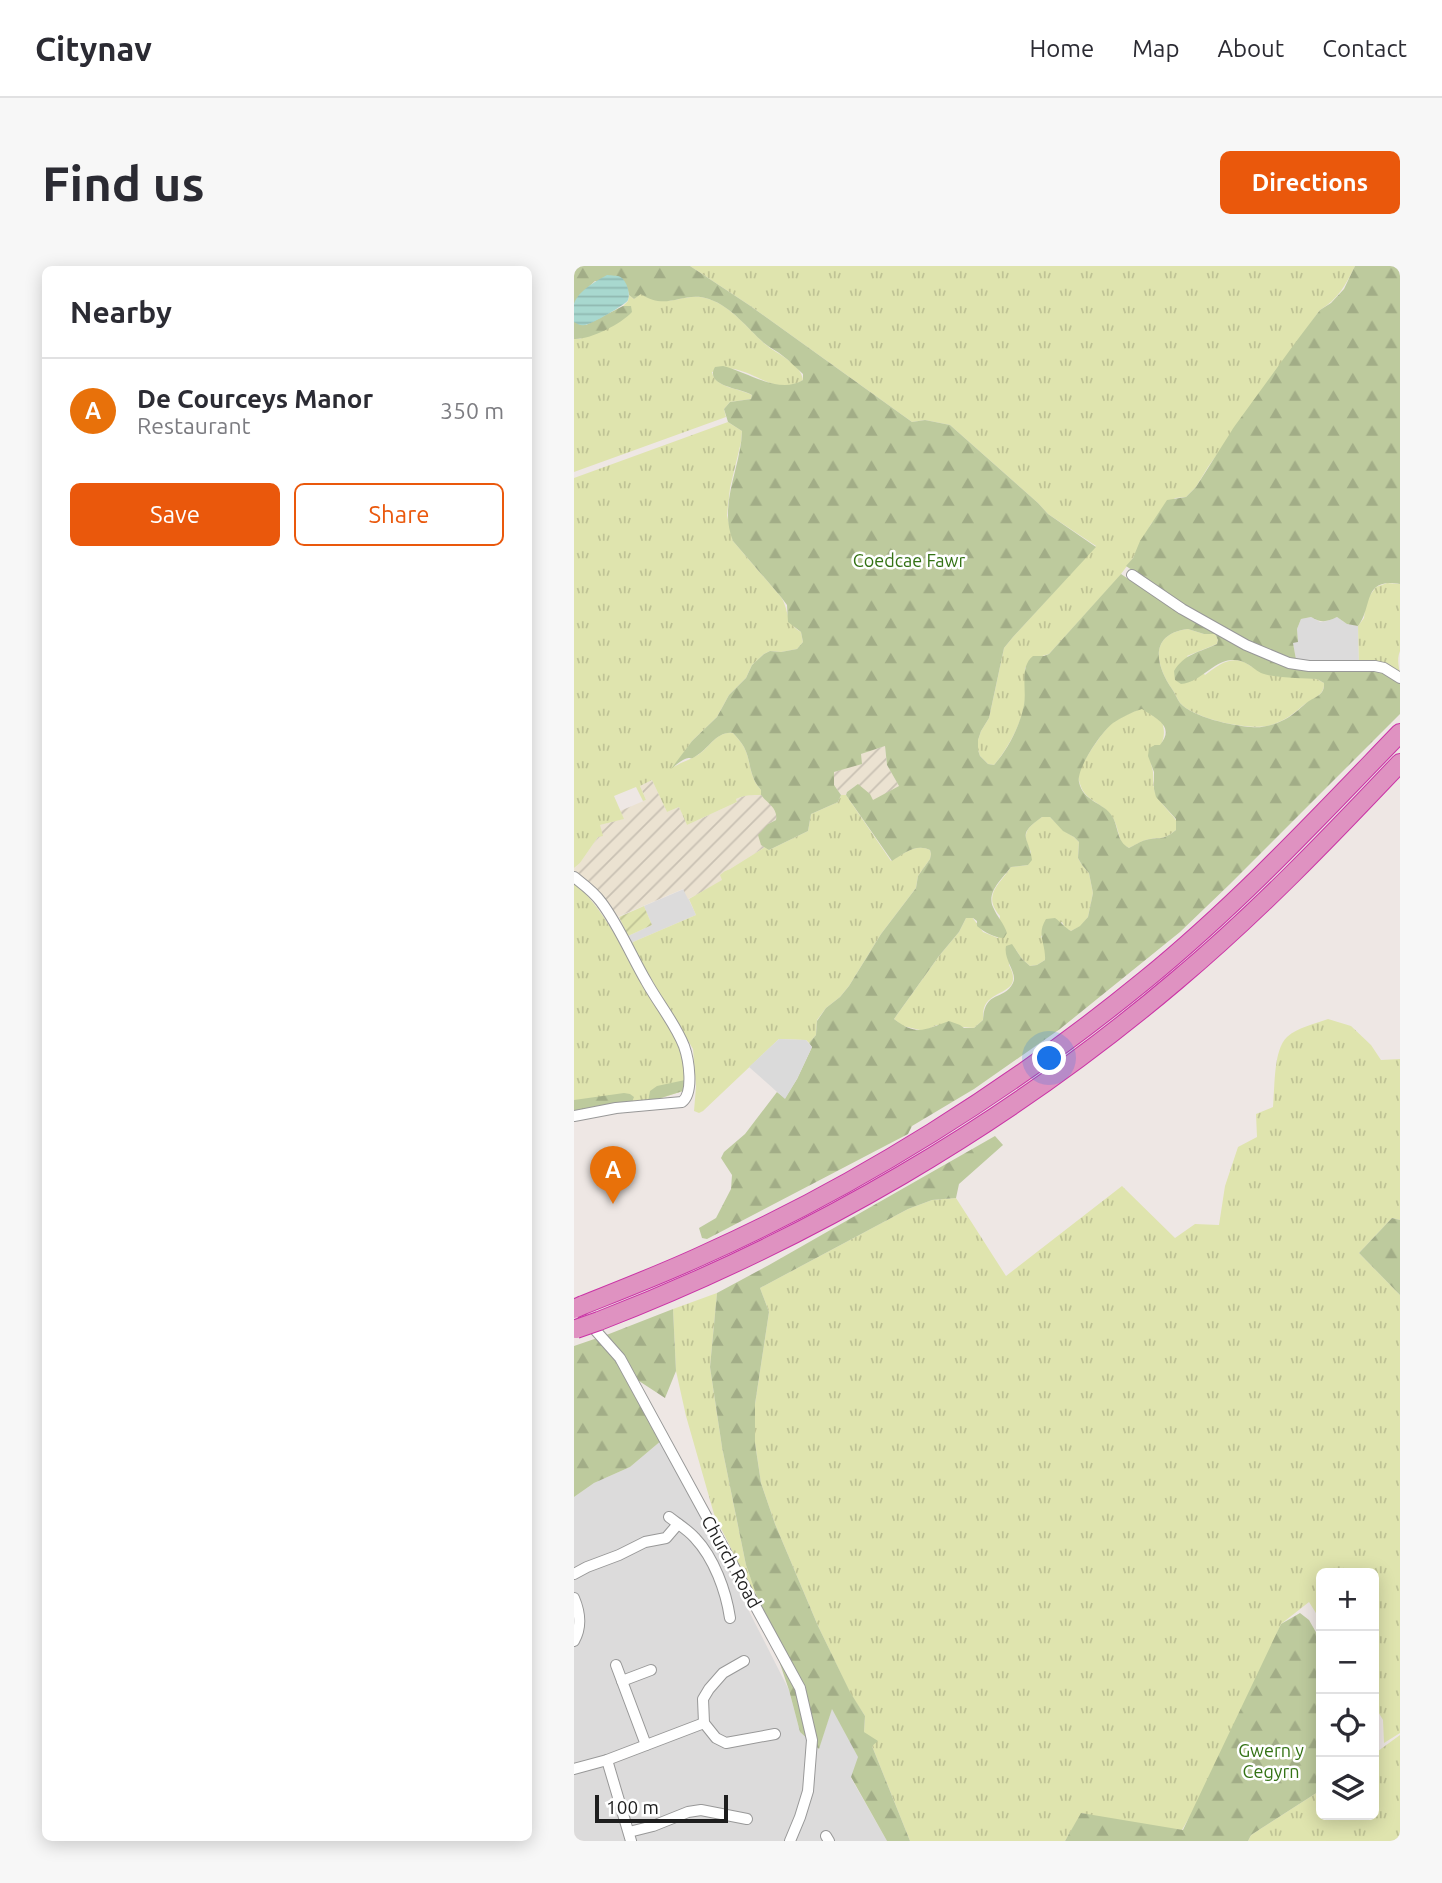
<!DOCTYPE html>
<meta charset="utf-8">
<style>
body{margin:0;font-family:Ubuntu,sans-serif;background:#f7f7f7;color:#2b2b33}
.controls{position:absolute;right:21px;bottom:21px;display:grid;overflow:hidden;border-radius:10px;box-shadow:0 4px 18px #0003}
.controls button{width:63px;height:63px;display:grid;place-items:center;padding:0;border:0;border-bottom:2px solid #e1e1e2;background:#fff;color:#2b2b33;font:35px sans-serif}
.scale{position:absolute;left:21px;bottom:18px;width:133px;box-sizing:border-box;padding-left:7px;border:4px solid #1e1e1e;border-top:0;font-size:19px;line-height:24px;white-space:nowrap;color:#1e1e1e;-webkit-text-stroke:5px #fff;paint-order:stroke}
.you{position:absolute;left:476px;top:793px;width:24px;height:24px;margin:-18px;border:5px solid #fff;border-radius:50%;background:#1a73e8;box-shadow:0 0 0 10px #1a73e833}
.badge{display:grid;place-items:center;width:46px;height:46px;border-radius:50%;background:#ea580c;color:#fff;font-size:23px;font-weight:700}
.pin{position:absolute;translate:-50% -58px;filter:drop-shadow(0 2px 4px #0008)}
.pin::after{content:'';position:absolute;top:37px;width:24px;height:21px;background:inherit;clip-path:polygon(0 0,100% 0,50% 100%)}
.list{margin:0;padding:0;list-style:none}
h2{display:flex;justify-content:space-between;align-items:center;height:91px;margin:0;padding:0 28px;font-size:30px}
h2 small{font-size:23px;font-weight:400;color:#7c7c81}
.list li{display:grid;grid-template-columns:46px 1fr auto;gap:21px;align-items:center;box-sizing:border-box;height:105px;padding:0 28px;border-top:2px solid #e1e1e2}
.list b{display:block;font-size:26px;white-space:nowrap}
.list p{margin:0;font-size:23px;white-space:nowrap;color:#7c7c81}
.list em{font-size:23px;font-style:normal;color:#7c7c81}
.actions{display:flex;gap:14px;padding:21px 28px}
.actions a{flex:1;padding:16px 0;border:2px solid #ea580c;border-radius:10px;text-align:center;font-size:24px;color:#ea580c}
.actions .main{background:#ea580c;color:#fff}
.icon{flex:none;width:38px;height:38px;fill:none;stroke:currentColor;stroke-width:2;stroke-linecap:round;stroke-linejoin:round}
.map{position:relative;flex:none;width:826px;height:1575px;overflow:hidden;border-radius:10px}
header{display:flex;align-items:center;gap:42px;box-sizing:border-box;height:98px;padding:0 35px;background:#fff;border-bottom:2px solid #e1e1e2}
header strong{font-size:33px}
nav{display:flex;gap:38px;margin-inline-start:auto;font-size:24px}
.intro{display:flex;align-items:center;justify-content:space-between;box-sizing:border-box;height:168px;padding:0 42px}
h1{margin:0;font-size:49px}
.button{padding:18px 32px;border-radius:10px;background:#ea580c;color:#fff;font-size:24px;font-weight:700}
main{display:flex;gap:42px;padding:0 42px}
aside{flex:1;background:#fff;border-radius:10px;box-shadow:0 4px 18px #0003}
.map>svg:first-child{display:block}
.residential{fill:#dcdbdb}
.farmland{fill:url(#farmland-furrows)}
.grass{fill:url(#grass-tufts)}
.forest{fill:url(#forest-firs);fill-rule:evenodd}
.garden{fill:url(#garden-furrows)}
.parking{fill:#dadada}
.water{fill:url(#water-rules)}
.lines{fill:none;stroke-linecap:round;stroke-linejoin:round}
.street-casing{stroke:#989898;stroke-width:12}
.highway-casing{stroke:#ca33a6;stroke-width:20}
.street{stroke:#fff;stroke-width:10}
.highway{stroke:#df92c1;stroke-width:18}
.highway-bridge-casing{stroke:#ca33a6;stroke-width:20;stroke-linecap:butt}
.highway-bridge{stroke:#df92c1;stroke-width:18}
.labels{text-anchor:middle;stroke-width:5;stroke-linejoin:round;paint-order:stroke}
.park-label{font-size:18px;fill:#347215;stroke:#fff}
.street-label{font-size:18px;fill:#1e1e1e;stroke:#fff}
</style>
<header>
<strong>Citynav</strong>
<nav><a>Home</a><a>Map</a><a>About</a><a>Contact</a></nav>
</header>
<div class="intro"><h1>Find us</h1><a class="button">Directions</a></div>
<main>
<aside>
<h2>Nearby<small></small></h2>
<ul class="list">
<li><span class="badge" style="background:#e8710a">A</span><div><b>De Courceys Manor</b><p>Restaurant</p></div><em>350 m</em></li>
</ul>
<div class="actions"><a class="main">Save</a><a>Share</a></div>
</aside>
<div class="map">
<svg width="826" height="1575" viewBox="0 0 826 1575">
<defs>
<pattern id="farmland-furrows" width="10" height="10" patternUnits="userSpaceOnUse" patternTransform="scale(1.75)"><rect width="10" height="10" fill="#ebe2d1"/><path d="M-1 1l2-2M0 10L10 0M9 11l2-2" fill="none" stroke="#c9c1b3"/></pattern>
<pattern id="grass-tufts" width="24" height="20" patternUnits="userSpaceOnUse" patternTransform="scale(1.75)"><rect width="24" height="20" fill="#dfe4ae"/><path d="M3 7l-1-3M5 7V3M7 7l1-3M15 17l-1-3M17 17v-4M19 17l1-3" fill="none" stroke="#bfc395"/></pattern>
<pattern id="forest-firs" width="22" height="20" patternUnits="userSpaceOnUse" patternTransform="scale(1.75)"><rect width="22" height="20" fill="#bdca9d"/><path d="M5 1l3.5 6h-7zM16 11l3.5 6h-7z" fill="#a2ad87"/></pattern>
<pattern id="garden-furrows" width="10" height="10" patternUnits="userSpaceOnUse" patternTransform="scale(1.75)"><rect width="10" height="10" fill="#dfe4ae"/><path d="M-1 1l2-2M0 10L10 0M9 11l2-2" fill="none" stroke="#bfc395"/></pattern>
<pattern id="water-rules" width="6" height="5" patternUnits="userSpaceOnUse" patternTransform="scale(1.75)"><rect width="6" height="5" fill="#a8d8cf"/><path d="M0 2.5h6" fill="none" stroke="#90b9b1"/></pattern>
</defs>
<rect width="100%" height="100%" fill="#eee7e4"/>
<!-- residential -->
<g class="residential">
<path d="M737,351L746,356L753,355L763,351L773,358L784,360L785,398L723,400L719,377L724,376L723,363L727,353Z"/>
<path d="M110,623L122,649L59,676L57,679L54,670L78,659L70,640Z"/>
<path d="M88,1174L215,1424L226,1466L245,1482L258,1442L285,1492L277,1512L313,1575H0V1231L20,1217L56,1201Z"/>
</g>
<!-- farmland -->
<g class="farmland">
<path d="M311,480L313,499L325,520L299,535L281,520L273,526L272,529H267L260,519V506L269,503L286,488Z"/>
<path d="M78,514L93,546L105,541L113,559L163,536L162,533L170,530L178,529H187L201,543L203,548L202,554L194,558L187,579L191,581L156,603L151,605L149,614L132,624L114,633L109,623L34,655L21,638L0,616V602L6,597L24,571L26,559L49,553L46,545L72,534L66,520Z"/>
</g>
<!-- grass -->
<g class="grass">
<path d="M116,0H781C772,19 764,33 746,44L634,201L622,221L612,231L601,232L577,258L559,292L544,312L475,388L465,391L451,402C451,413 452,424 451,435C449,455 433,484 420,499L414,498L406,490L404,484V474L407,465L415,452L430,382L439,371L522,280L474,248L464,237L376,159L351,154L338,156L175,39Z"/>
<path d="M67,27C93,46 109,24 135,33C158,41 173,62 191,78C202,88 227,97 229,114C203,130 186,108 160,103C154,102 145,105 138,106C141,122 165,122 178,129L177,133L156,136L150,143L152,151L0,206V73H6L57,41L49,40L54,35L55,29L60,33Z"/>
<path d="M154,156L168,165L167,176L156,222L153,249L159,275L207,331C215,343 211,357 227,366L229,376L223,383L207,386L196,385L190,388L178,399L172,412L155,429L143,451L118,475L100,501C107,496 113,495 120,491C135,485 140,465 159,467C163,471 167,476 170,481C178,497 174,509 187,524V529C178,529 170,529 162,533L163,536L113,559L105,541L93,546L78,514L66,520L72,534L69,535L62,521L40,530L50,553L26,559L29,570L24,571L6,597L0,602V212Z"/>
<path d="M813,317L826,318V385C822,395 826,402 826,412L785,398L784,360L790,352L792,335L802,321Z"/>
<path d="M614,363L630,368H641L644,374L643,378L613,390L631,409C646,397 661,387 678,401L743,413L750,417C751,431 736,433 726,442C716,451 706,457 693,460C673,464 620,453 606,437C603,433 601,427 598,423C581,398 575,368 614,363Z"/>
<path d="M568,442L588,456C594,474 585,481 577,498C581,508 578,517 581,526C585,536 595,545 602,554V564C587,576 587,570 572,574C567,575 560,580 555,582L548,578C544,569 543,555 536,548C527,536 511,535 506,518C505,516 504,510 505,507C508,496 529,465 538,457C547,451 558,446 568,442Z"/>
<path d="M267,529H272L317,595C329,588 342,577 356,584L357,588L356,593L344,610L342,622L307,668L275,720L266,731L252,742L243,754L242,769L235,777L232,774L205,773L129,845L125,847L120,845L122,821L119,783L57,679L59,676L122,649L115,633L148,614L146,609L151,605L156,603L191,581L195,584L234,565L237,548L264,536Z"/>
<path d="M468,551H476L490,565L500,571L505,576L504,592L508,599L515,607L519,627L514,651L507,660L497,665L491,662L488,656L467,670L472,683L471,694L463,699L456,700L448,693L442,684L435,699C451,729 416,722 410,742C409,746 409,750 409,754L400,762L363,759L350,765L329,760L320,753L365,690L385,666L392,652L398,651L409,666L424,672L426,650C408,629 425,619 437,601L454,599L457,586C447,568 452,562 468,551Z"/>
<path d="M0,616C30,644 46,678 66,713C79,735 94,755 104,778C110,792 113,810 109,825L78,835L0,845Z"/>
<path d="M754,753L777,760L797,779L807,794L826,793V954L818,952L785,987L826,1029V1467L810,1477L809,1454L800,1439V1307H747V1355L735,1336L707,1358L645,1500L608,1564L538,1557L508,1547L491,1575H336L298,1480L290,1466L291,1450L276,1427L244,1360L201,1258L187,1217L181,1177V1138L195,1046L186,1022L334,943L358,934L382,932L432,1010L548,920L601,972L621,958L645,959L651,920L664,881L683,871L682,848L699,841C701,823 699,784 713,771C724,761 741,758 754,753Z"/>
<path d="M143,1027L136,1101L148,1181L172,1299L190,1349L140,1248L112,1150L102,1105L99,1043Z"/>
<path d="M826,1469V1575H674L677,1569L747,1524V1549H800V1488Z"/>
</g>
<!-- forest -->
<g class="forest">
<path d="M0,0H116L175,39L338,156L351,154L376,159L464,237L474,248L522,281L439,371L430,382L415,452L407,465L404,474V484L406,490L414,498L420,499C434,483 446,460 450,439C453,423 445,401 459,390H470L475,388L547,308L605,347L610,339L552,300L559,292L566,275L593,234L612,231L622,221L660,161L721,77L746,44L757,37L770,23L781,0H826V318C788,311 799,341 784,360L773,358L763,351C753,356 747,357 737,351L727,353L723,363L724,376L719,377L723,399L801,400L826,412V448L656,618L606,666L486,763L400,823L338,860L334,868L133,973L128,972L125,962L142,952L157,923L158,909L147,892L150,886L171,868L203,826L211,832L223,813L238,781L235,777L242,769L243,755L252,742L266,731L275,720L307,668L342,622L344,610L356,593L357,588L356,584C342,577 329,588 318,595L272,529L273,526L284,518L296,528L299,534L325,520L313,499L311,480L287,488L288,498L260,506V519L267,529L264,536L237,548L234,565L195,584L187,579L184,569L194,558L202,554C204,542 194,538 187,529V524C174,509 178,497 170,481C167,476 163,471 159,467C142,465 135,483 122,490C114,495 119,490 111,493C106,495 101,500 97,503L118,475L143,451L155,429L172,412L178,399L190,388L196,385L207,386L223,383L229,376L227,366L214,356L213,339L207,331L159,275C144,238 167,202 168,165L154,156L150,143L156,136L177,133L178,129C166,122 130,120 141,101L149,100C174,106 205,129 229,114V108C222,102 216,95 209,90C203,85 196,82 190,77C173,62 158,41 135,33C109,24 93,46 67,28L60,33L55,29L53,21L21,15L4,31L0,39ZM614,363L630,368H641L644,374L643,378C626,386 610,388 600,405L601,414L607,418C627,416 638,396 657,394C671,393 677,401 687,407C698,412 730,412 743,413L750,417C751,431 738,431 730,439C722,446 714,453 703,457C695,460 686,462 677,461C659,460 618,451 606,437C603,433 601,427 598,423C581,398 575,368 614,363ZM568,443C581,452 602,460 586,479H581L575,482L574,490L580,506V523L582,531L602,553V564C587,576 587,570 572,574C566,575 560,580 555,582C542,575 545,561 538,550C531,537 509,536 505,516C502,503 528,465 539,457C548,451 558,446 568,443ZM468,551H476L489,565L500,571L505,576L504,592L508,599L515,607L519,627L514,651L506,660L497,665C490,661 487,656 481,652L472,653C462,669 472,677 471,694L463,699L456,700L448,693L438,678L432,680C429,694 444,707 439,717C429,736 411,723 409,754L400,762H390L386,759L375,755C352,763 343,771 320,753L365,690L385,666L392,652H399L403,655V660C410,666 421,672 430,672L433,667C430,657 423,651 419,641C412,626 429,612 437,601L454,599L458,594C455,570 441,570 468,551Z"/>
<path d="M49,40H57L58,46C47,58 16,74 0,73V55L12,59Z"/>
<path d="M111,814L109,825L74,836L76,825L83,820Z"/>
<path d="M50,827L56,828L60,831L56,841L0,850V834Z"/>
<path d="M421,870L429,879L385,918L382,932L358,934L334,943L186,1022L195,1046L181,1138V1177L187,1217L201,1258L244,1360L276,1426L291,1450L290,1466L304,1475L298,1480L336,1575H313L277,1511L284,1491L258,1443L245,1483L226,1466L215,1424L172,1299L148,1181L136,1101L143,1027L195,999Z"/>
<path d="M818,952L826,954V1029L785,987Z"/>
<path d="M99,1043L102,1105L91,1132L65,1115L60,1125L88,1174L56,1201L20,1217L0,1231V1080L35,1068Z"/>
<path d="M726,1347L735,1354L747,1375V1524L677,1569L674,1575H491L507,1547L609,1564L707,1358Z"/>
</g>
<!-- garden -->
<path class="garden" d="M70,640L78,659L54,670L45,651Z"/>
<!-- parking -->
<path class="parking" d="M205,773L232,774L238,781L223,813L211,833L175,801Z"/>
<!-- water -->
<path class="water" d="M33,9C34,9 43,10 44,10C52,12 57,27 54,34C53,38 16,59 11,59C6,60 4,58 0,56C0,51 0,43 0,38C4,25 22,15 33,9Z"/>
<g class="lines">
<!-- street casing -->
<g class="street-casing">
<g id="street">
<path d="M558,309L608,343L672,379L715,397L735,400H801L810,402L826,412"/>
<path d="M0,611C10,619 20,626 27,636C44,658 58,691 72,715C84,737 101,757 110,780C115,794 120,827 108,836L42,842L0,850"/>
<path d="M15,1057L46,1092L226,1422L238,1474L234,1525L226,1551L216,1575"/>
<path d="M95,1251C104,1258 114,1264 121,1272C140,1292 152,1325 156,1352"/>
<path d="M0,1308L13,1301L45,1289L71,1276L92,1272L104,1258"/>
<path d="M0,1332C6,1346 8,1361 0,1375"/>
<path d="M170,1395L149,1407L135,1423L129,1433L130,1457L142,1472L152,1477L201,1468"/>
<path d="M42,1399L72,1479"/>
<path d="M48,1415L77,1404"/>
<path d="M33,1494L57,1575"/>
<path d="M0,1503L33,1494L130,1457"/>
<path d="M55,1566L79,1560L114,1546L127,1544L173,1553"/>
<path d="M252,1570L255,1575"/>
</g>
</g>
<!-- highway casing -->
<g class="highway-casing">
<g id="highway">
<path d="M9,1039C49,1023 88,1008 127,990C284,920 438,823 571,714C663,639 744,552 826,467"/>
<path d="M25,1055C234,974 431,860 602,715C682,648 755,572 826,497"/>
</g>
</g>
<!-- street -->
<use href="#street" class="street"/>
<!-- highway -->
<use href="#highway" class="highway"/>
<!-- highway-bridge casing -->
<g class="highway-bridge-casing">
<g id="highway-bridge">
<path d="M0,1043L9,1039"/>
<path d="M2,1063L25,1055"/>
</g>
</g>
<!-- highway-bridge -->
<use href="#highway-bridge" class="highway-bridge"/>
</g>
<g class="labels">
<!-- park labels -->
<g class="park-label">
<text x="335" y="301">Coedcae Fawr</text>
<text x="697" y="1491">Gwern y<tspan x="697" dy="21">Cegyrn</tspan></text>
</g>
<!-- street labels -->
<g class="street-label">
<text transform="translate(157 1296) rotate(61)" y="6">Church Road</text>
</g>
</g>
</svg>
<div class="controls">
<button>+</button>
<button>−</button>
<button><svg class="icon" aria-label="locate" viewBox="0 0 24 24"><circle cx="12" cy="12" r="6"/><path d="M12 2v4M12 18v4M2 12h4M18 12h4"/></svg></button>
<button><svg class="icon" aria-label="layers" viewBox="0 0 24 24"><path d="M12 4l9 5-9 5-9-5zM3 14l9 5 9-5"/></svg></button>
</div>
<div class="scale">100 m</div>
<div class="you"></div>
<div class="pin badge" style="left:39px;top:938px;background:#e8710a">A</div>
</div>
</main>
